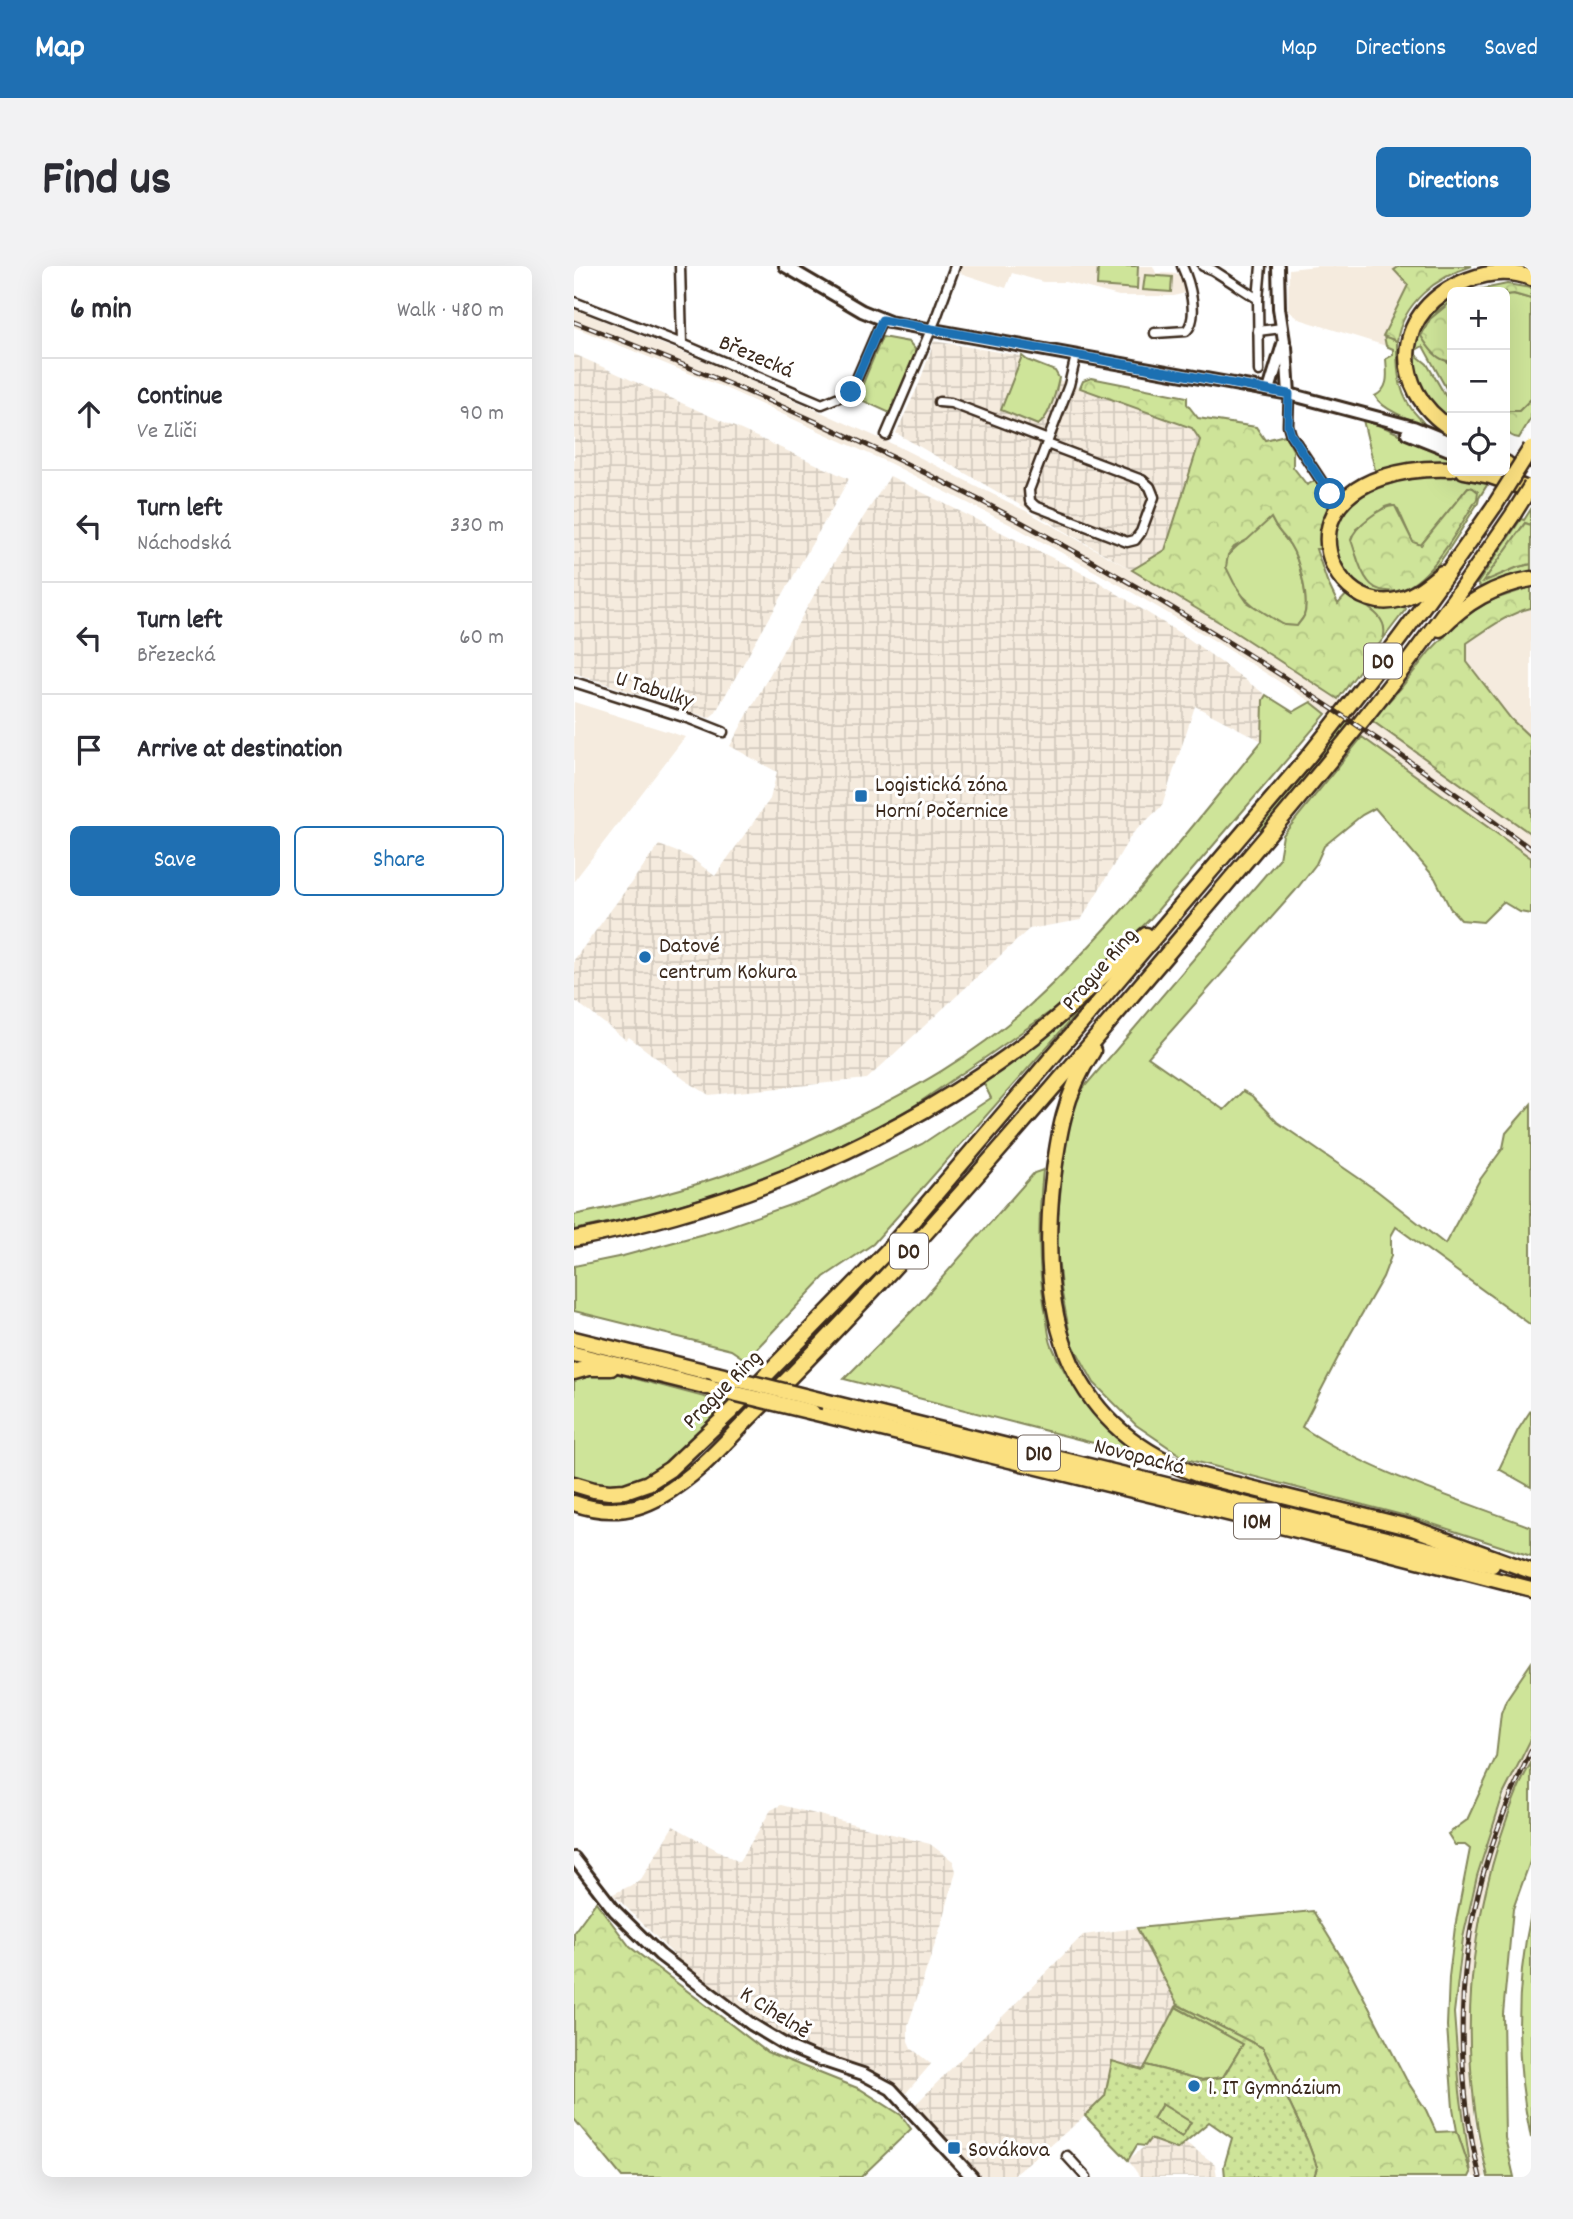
<!DOCTYPE html>
<meta charset="utf-8">
<style>
body{margin:0;font-family:Dekko,sans-serif;background:#f2f2f3;color:#2b2b33}
.controls{position:absolute;right:21px;top:21px;display:grid;overflow:hidden;border-radius:10px;box-shadow:0 7px 28px #0002}
.controls button{width:63px;height:63px;display:grid;place-items:center;padding:0;border:0;border-bottom:2px solid #e1e1e2;background:#fff;color:#2b2b33;font:35px sans-serif}
.stop{position:absolute;width:21px;height:21px;margin:-16px;border:5px solid #1f6fb2;border-radius:50%;background:#fff}
.stop.end{background:#1f6fb2;border-color:#fff;box-shadow:0 2px 7px #0008}
.list{margin:0;padding:0;list-style:none}
h2{display:flex;justify-content:space-between;align-items:center;height:91px;margin:0;padding:0 28px;font-size:30px}
h2 small{font-size:23px;font-weight:400;color:#7c7c81}
.list li{display:grid;grid-template-columns:46px 1fr auto;gap:21px;align-items:center;box-sizing:border-box;height:112px;padding:0 28px;border-top:2px solid #e1e1e2}
.list b{display:block;font-size:26px;white-space:nowrap}
.list p{margin:0;font-size:23px;white-space:nowrap;color:#7c7c81}
.list em{font-size:23px;font-style:normal;color:#7c7c81}
.actions{display:flex;gap:14px;padding:21px 28px}
.actions a{flex:1;padding:16px 0;border:2px solid #1f6fb2;border-radius:10px;text-align:center;font-size:24px;color:#1f6fb2}
.actions .main{background:#1f6fb2;color:#fff}
.icon{flex:none;width:38px;height:38px;fill:none;stroke:currentColor;stroke-width:2;stroke-linecap:round;stroke-linejoin:round}
.map{position:relative;flex:none;width:957px;height:1911px;overflow:hidden;border-radius:10px}
header{display:flex;align-items:center;gap:42px;box-sizing:border-box;height:98px;padding:0 35px;background:#1f6fb2;color:#fff}
header strong{font-size:33px}
nav{display:flex;gap:38px;margin-inline-start:auto;font-size:24px}
.intro{display:flex;align-items:center;justify-content:space-between;box-sizing:border-box;height:168px;padding:0 42px}
h1{margin:0;font-size:49px}
.button{padding:18px 32px;border-radius:10px;background:#1f6fb2;color:#fff;font-size:24px;font-weight:700}
main{display:flex;gap:42px;padding:0 42px}
aside{flex:1;background:#fff;border-radius:10px;box-shadow:0 7px 28px #0002}
.map>svg:first-child{display:block}
.built{fill:#f5ebde}
.industrial{fill:url(#industrial-grid)}
.grass{fill:#cee499;stroke:#84875c;stroke-width:2;fill-rule:evenodd}
.forest{fill:url(#forest-crowns);stroke:#84875c;stroke-width:2;fill-rule:evenodd}
.garden{fill:url(#garden-dots);stroke:#84875c;stroke-width:2;fill-rule:evenodd}
.lines{fill:none;stroke-linecap:round;stroke-linejoin:round}
.street-casing{stroke:#3b2a1e;stroke-width:13}
.secondary-casing{stroke:#3b2a1e;stroke-width:16}
.highway-casing{stroke:#3b2a1e;stroke-width:19}
.street{stroke:#fff;stroke-width:8}
.secondary{stroke:#fff;stroke-width:10}
.highway{stroke:#fbe080;stroke-width:14}
.rail-casing{stroke:#3b2a1e;stroke-width:5}
.rail{stroke:#fff;stroke-width:2.5;stroke-dasharray:8;stroke-linecap:butt}
.highway-bridge-casing{stroke:#3b2a1e;stroke-width:19;stroke-linecap:butt}
.highway-bridge{stroke:#fbe080;stroke-width:14}
.route{stroke:#1f6fb2;stroke-width:9}
.poi-dot{fill:#1f6fb2;stroke:#fff;stroke-width:2.5}
.labels{text-anchor:middle;stroke-width:6;stroke-linejoin:round;paint-order:stroke}
.shield{fill:#fff;stroke:#766a62;stroke-width:2}
.shield-label{font-size:21px;font-weight:bold;fill:#3b2a1e}
.street-label{font-size:23px;fill:#3b2a1e;stroke:#fff}
.poi-label{font-size:23px;fill:#3b2a1e;stroke:#fff;text-anchor:start}
</style>
<header>
<strong>Map</strong>
<nav><a>Map</a><a>Directions</a><a>Saved</a></nav>
</header>
<div class="intro"><h1>Find us</h1><a class="button">Directions</a></div>
<main>
<aside>
<h2>6 min<small>Walk · 480 m</small></h2>
<ul class="list">
<li><svg class="icon" aria-label="ahead" viewBox="0 0 24 24"><path d="M12 20V5M6 11l6-6 6 6"/></svg><div><b>Continue</b><p>Ve Zliči</p></div><em>90 m</em></li>
<li><svg class="icon" aria-label="left" viewBox="0 0 24 24"><path d="M17 20v-9H6M10 6l-5 5 5 5"/></svg><div><b>Turn left</b><p>Náchodská</p></div><em>330 m</em></li>
<li><svg class="icon" aria-label="left" viewBox="0 0 24 24"><path d="M17 20v-9H6M10 6l-5 5 5 5"/></svg><div><b>Turn left</b><p>Březecká</p></div><em>60 m</em></li>
<li><svg class="icon" aria-label="arrive" viewBox="0 0 24 24"><path d="M6 21V4h12l-3 4 3 4H6"/></svg><div><b>Arrive at destination</b></div></li>
</ul>
<div class="actions"><a class="main">Save</a><a>Share</a></div>
</aside>
<div class="map">
<svg width="957" height="1911" viewBox="0 0 957 1911">
<defs>
<pattern id="industrial-grid" width="8" height="8" patternUnits="userSpaceOnUse" patternTransform="scale(1.75)"><rect width="8" height="8" fill="#f5ebde"/><path d="M0 4h8M4 0v8" fill="none" stroke="#d3cabe"/></pattern>
<pattern id="forest-crowns" width="20" height="18" patternUnits="userSpaceOnUse" patternTransform="scale(1.75)"><rect width="20" height="18" fill="#cee499"/><path d="M2 6a3 3 0 1 1 6 0M12 15a3 3 0 1 1 6 0" fill="none" stroke="#b2c483"/></pattern>
<pattern id="garden-dots" width="8" height="8" patternUnits="userSpaceOnUse" patternTransform="scale(1.75)"><rect width="8" height="8" fill="#cee499"/><path d="M2 2h.1M6 6h.1" fill="none" stroke="#b2c483" stroke-width="1.8" stroke-linecap="round"/></pattern>
</defs>
<rect width="100%" height="100%" fill="#fff"/>
<filter id="ink" filterUnits="userSpaceOnUse"><feTurbulence type="fractalNoise" baseFrequency=".0143" numOctaves="2"/><feDisplacementMap in="SourceGraphic" scale="14" xChannelSelector="R" yChannelSelector="G"/><feConvolveMatrix kernelMatrix="1 2 1 2 8 2 1 2 1" color-interpolation-filters="sRGB"/></filter>
<g filter="url(#ink)">
<!-- built -->
<g class="built">
<path d="M387,0H579L582,7L610,8L614,16L611,27L600,30H545L491,16H469L438,7L432,22L386,7Z"/>
<path d="M743,0H826L821,4L834,19L809,70L812,80L725,53L714,44L715,3Z"/>
<path d="M0,43L146,101L323,180L452,245L558,304L650,359L747,421L816,467L946,559L957,568V592L857,519L737,436L641,375L549,321L443,262L315,197L149,121L0,61Z"/>
<path d="M957,342V472L937,453L893,396V377L916,361L947,344Z"/>
<path d="M0,436L111,471L0,615Z"/>
<path d="M957,1473V1500L930,1563L920,1594L901,1680L896,1735V1803L902,1864L912,1911H899L890,1866L883,1803L884,1734L889,1678L908,1590L934,1521Z"/>
</g>
<!-- industrial -->
<g class="industrial">
<path d="M360,75L448,90L427,144L473,149L485,114L618,162L626,174L591,284L558,304L322,167L345,118Z"/>
<path d="M0,88L275,213L141,447L135,452L0,407Z"/>
<path d="M316,210L520,313L615,373L692,429L689,434L688,475L621,440L588,540L558,568L507,654L455,663L293,813L135,829L111,814L55,771L52,774L0,734V694L85,579L116,591L141,610L196,533L203,506L156,480L245,320Z"/>
<path d="M207,1539L356,1578L379,1595L382,1605L370,1651L334,1759V1775L337,1782L357,1798L332,1827L313,1811L244,1788L216,1776L196,1764L109,1698L39,1628L66,1615L99,1560L165,1596L197,1544Z"/>
<path d="M563,1662L604,1739L570,1804L538,1796L531,1830L508,1853L437,1911H408L341,1839L509,1669Z"/>
<path d="M576,1873L603,1883L611,1876L641,1898L643,1911H566L554,1894L571,1880Z"/>
</g>
<!-- grass -->
<g class="grass">
<path d="M524,0H564L563,23L523,20Z"/>
<path d="M571,9L598,11L597,26L569,24Z"/>
<path d="M878,27V35L862,46L873,96L878,95V133L849,80L842,84V89L853,98L878,141V158L868,151L842,116L840,79L853,48Z"/>
<path d="M939,28L957,33V133L945,145H935L931,149V29Z"/>
<path d="M810,70L823,75C823,99 823,122 837,142C841,148 848,154 851,159C837,154 808,144 801,130C816,122 813,108 812,93L819,89V83L812,80Z"/>
<path d="M448,90L453,94L481,105L485,112C482,126 476,151 464,159L427,144Z"/>
<path d="M789,154L812,162L878,192V198L802,208Z"/>
<path d="M870,209L915,216L905,232L904,237C886,264 865,307 836,324C831,327 826,327 821,328C765,336 738,264 783,231C807,214 842,210 870,209ZM894,221L899,222L903,226V233L857,303L821,326L801,322L782,263L811,241L817,239L824,243L839,277L847,279Z"/>
<path d="M957,243V259L951,257L910,315L944,301L957,298V305L931,311L907,321L903,318L947,253L950,254Z"/>
<path d="M697,251C702,265 708,267 716,279C725,293 736,334 730,350C728,354 725,357 723,360C718,360 712,360 707,358C688,349 644,316 653,291C655,285 690,258 697,251Z"/>
<path d="M791,338L808,342L830,340L832,343L809,373C814,357 802,348 791,338Z"/>
<path d="M692,429L719,446L737,436L752,448L577,652L493,734L415,789L340,840L277,875L173,919L75,948L0,964V949C64,936 133,918 193,893C219,882 245,869 270,857C339,824 400,790 457,738C543,659 614,565 688,475L689,434Z"/>
<path d="M771,455L778,460L690,565L687,566L684,560Z"/>
<path d="M788,471L957,592V648L946,646L929,636L909,656L887,654L876,642L861,612L801,542L788,549L750,580L742,598L721,625L574,791L650,844L669,825L678,830L703,856L802,924L871,978L905,915L929,882L932,867L957,838V1059L822,961L817,970V990L809,1011L773,1074L728,1161C794,1206 882,1232 957,1261V1290L840,1252L612,1193L562,1159L520,1117L497,1075L487,1022L482,968L491,882L500,833L705,593L709,569Z"/>
<path d="M509,740L299,978L250,1011L172,1094L157,1084L0,1045V1000L49,990L144,964L239,931L348,878L417,832L409,816L457,781Z"/>
<path d="M469,904C464,953 463,1001 472,1049C474,1059 474,1071 478,1080C497,1126 531,1161 570,1190L270,1113L345,1038L460,907Z"/>
<path d="M40,1107L153,1137L83,1207L35,1223L0,1213V1110L8,1108Z"/>
<path d="M957,1144V1221L925,1203L944,1164Z"/>
<path d="M957,1397V1473L929,1529L903,1610L889,1672L880,1747L886,1826L897,1907L883,1865L879,1842L873,1760L875,1711L881,1661L896,1583L891,1579H881L874,1568L893,1554L922,1491L927,1447L932,1434Z"/>
<path d="M957,1497V1593L939,1643L929,1748L931,1872L940,1911H914C886,1799 891,1686 925,1576C934,1549 943,1521 957,1497Z"/>
<path d="M957,1648V1872C941,1799 941,1721 957,1648Z"/>
<path d="M602,1741L669,1778L649,1811L628,1814L572,1799Z"/>
<path d="M588,1838L617,1856L608,1871L579,1853Z"/>
</g>
<!-- forest -->
<g class="forest">
<path d="M826,0H898C862,11 829,37 823,75L809,70L834,19L820,4Z"/>
<path d="M933,18L957,22V33L940,28L931,29V26H895Z"/>
<path d="M878,35V95C864,97 854,81 847,70L856,53Z"/>
<path d="M308,71L335,76L341,83V94L316,147L283,132Z"/>
<path d="M517,112L613,131V138L624,152L682,161L691,174L711,169L719,184V201L733,219L742,214L761,235C750,250 746,265 747,283H742L753,315L764,338L773,328C788,339 817,349 809,373L764,433L650,359L558,304L591,284L626,174L618,162L506,122L509,115ZM697,252C703,266 708,266 716,279C725,293 736,334 730,350C728,354 725,357 723,360L710,359L673,336L660,317L652,301L654,289L660,281L673,274Z"/>
<path d="M957,133V152L945,172C931,171 930,158 931,147L935,145H945Z"/>
<path d="M894,221L899,222L904,226L903,233C885,260 850,332 812,325C804,324 798,321 794,315C785,304 782,287 777,274C780,261 808,239 821,240L839,276L847,279Z"/>
<path d="M951,257L957,259V298L944,301L909,316Z"/>
<path d="M957,321V342C934,347 912,364 893,377V396L937,453L957,472V568L797,454L826,423L856,385L889,351L918,334Z"/>
<path d="M22,1636L56,1681L193,1786L286,1823L327,1849L337,1863L287,1911H48L0,1853V1666Z"/>
<path d="M739,1645L776,1705L832,1813L852,1844L862,1866L883,1865L897,1907L895,1911H740L743,1901L733,1874L689,1782L604,1739L563,1662Z"/>
</g>
<!-- garden -->
<path class="garden" d="M604,1739L689,1782L733,1874L743,1901L740,1911H651L650,1900L658,1872L635,1856L603,1883L576,1873L571,1880L563,1879L554,1894L511,1850L531,1830L538,1795L569,1804L572,1799L628,1814L649,1811L669,1778L602,1741ZM588,1838L617,1856L608,1871L579,1853Z"/>
<g class="lines">
<!-- street casing -->
<g class="street-casing">
<g id="street">
<path d="M106,0L108,78"/>
<path d="M629,0L639,4L684,33"/>
<path d="M0,36L108,78L248,138L277,126L308,54"/>
<path d="M684,65L708,62"/>
<path d="M581,67L612,65C626,52 615,15 608,0"/>
<path d="M685,105L684,33L687,0"/>
<path d="M715,128L714,159L717,169L756,228"/>
<path d="M365,136L377,137L474,174L495,119L502,90"/>
<path d="M312,169L362,52L381,0"/>
<path d="M473,178L568,214L576,221L580,231L567,266L561,274L553,276L461,240L456,235L455,224L474,174"/>
<path d="M0,416L116,453L149,466"/>
<path d="M493,1890L512,1911"/>
</g>
</g>
<!-- secondary casing -->
<g class="secondary-casing">
<g id="secondary">
<path d="M211,0L288,45L315,56L715,128L839,161L878,177"/>
<path d="M712,81L715,128"/>
<path d="M695,124L710,75L705,42L704,0"/>
<path d="M833,167L878,185"/>
<path d="M937,200L957,209"/>
<path d="M0,1592L41,1645L86,1689L177,1758L215,1781L241,1792L289,1808L317,1823L398,1911"/>
</g>
</g>
<!-- highway casing -->
<g class="highway-casing">
<g id="highway">
<path d="M878,163C812,121 820,42 894,14C914,6 937,4 957,12"/>
<path d="M931,197L933,198"/>
<path d="M890,205L916,210L957,224"/>
<path d="M868,307C856,317 842,329 827,333C782,347 742,297 757,255C774,210 837,201 878,203"/>
<path d="M866,363C892,336 920,320 957,313"/>
<path d="M519,785C490,829 484,869 478,921C465,1052 492,1163 628,1210L838,1262L957,1305"/>
<path d="M0,973C169,940 330,873 466,766C503,736 537,702 572,669"/>
<path d="M0,1073L142,1108"/>
<path d="M0,1088L130,1120"/>
<path d="M0,1106L14,1102H37"/>
<path d="M250,1135L918,1299"/>
<path d="M238,1146L797,1282L957,1323"/>
<path d="M0,1218L20,1224L35,1226L51,1225L74,1217L96,1203L155,1147L313,985L733,492C799,410 861,326 921,239"/>
<path d="M0,1237C30,1248 60,1246 87,1230C122,1210 149,1179 176,1151C231,1097 284,1041 336,984C433,877 527,766 621,655C693,570 766,485 834,396C871,347 906,297 940,247"/>
</g>
</g>
<!-- street -->
<use href="#street" class="street"/>
<!-- secondary -->
<use href="#secondary" class="secondary"/>
<!-- highway -->
<use href="#highway" class="highway"/>
<!-- rail casing -->
<g class="rail-casing">
<g id="rail">
<path d="M0,56C153,114 303,179 447,256C626,352 795,462 957,583"/>
<path d="M906,1911C880,1807 882,1691 915,1589C926,1553 941,1519 957,1485"/>
</g>
</g>
<!-- rail -->
<use href="#rail" class="rail"/>
<!-- highway-bridge casing -->
<g class="highway-bridge-casing">
<g id="highway-bridge">
<path d="M921,239L957,182"/>
<path d="M940,247L957,220"/>
<path d="M142,1108L250,1135"/>
<path d="M130,1120L238,1146"/>
</g>
</g>
<!-- highway-bridge -->
<use href="#highway-bridge" class="highway-bridge"/>
</g>
</g>
<g class="lines" filter="url(#ink)">
<!-- route -->
<path class="route" d="M277,126L308,54L715,128L714,159L717,169L756,228"/>
</g>
<!-- markers -->
<g class="poi-dot">
<rect x="280" y="523" width="14" height="14" rx="3.5"/>
<circle cx="71" cy="691" r="7"/>
<circle cx="620" cy="1820" r="7"/>
<rect x="373" y="1875" width="14" height="14" rx="3.5"/>
</g>
<g class="labels">
<!-- shield labels -->
<g class="shield">
<rect x="790" y="377.5" width="38" height="35" rx="5"/>
<rect x="316" y="967.5" width="38" height="35" rx="5"/>
<rect x="444" y="1169.5" width="42" height="35" rx="5"/>
<rect x="660" y="1237.5" width="46" height="35" rx="5"/>
</g>
<g class="shield-label">
<text x="809" y="402">D0</text>
<text x="335" y="992">D0</text>
<text x="465" y="1194">D10</text>
<text x="683" y="1262">10M</text>
</g>
<!-- street labels -->
<g class="street-label">
<text transform="translate(183 89) rotate(23)" y="8">Březecká</text>
<text transform="translate(81 422) rotate(18)" y="8">U Tabulky</text>
<text transform="translate(524 702) rotate(-49)" y="8">Prague Ring</text>
<text transform="translate(147 1122) rotate(-45)" y="8">Prague Ring</text>
<text transform="translate(566 1189) rotate(14)" y="8">Novopacká</text>
<text transform="translate(202 1745) rotate(32)" y="8">K Cihelně</text>
</g>
<!-- poi labels -->
<g class="poi-label">
<text x="301" y="525">Logistická zóna<tspan x="301" dy="26">Horní Počernice</tspan></text>
<text x="85" y="686">Datové<tspan x="85" dy="26">centrum Kokura</tspan></text>
<text x="634" y="1828">1. IT Gymnázium</text>
<text x="394" y="1890">Sovákova</text>
</g>
</g>
</svg>
<div class="controls">
<button>+</button>
<button>−</button>
<button><svg class="icon" aria-label="locate" viewBox="0 0 24 24"><circle cx="12" cy="12" r="6"/><path d="M12 2v4M12 18v4M2 12h4M18 12h4"/></svg></button>
</div>
<div class="stop" style="left:756px;top:228px"></div>
<div class="stop end" style="left:277px;top:126px"></div>
</div>
</main>
